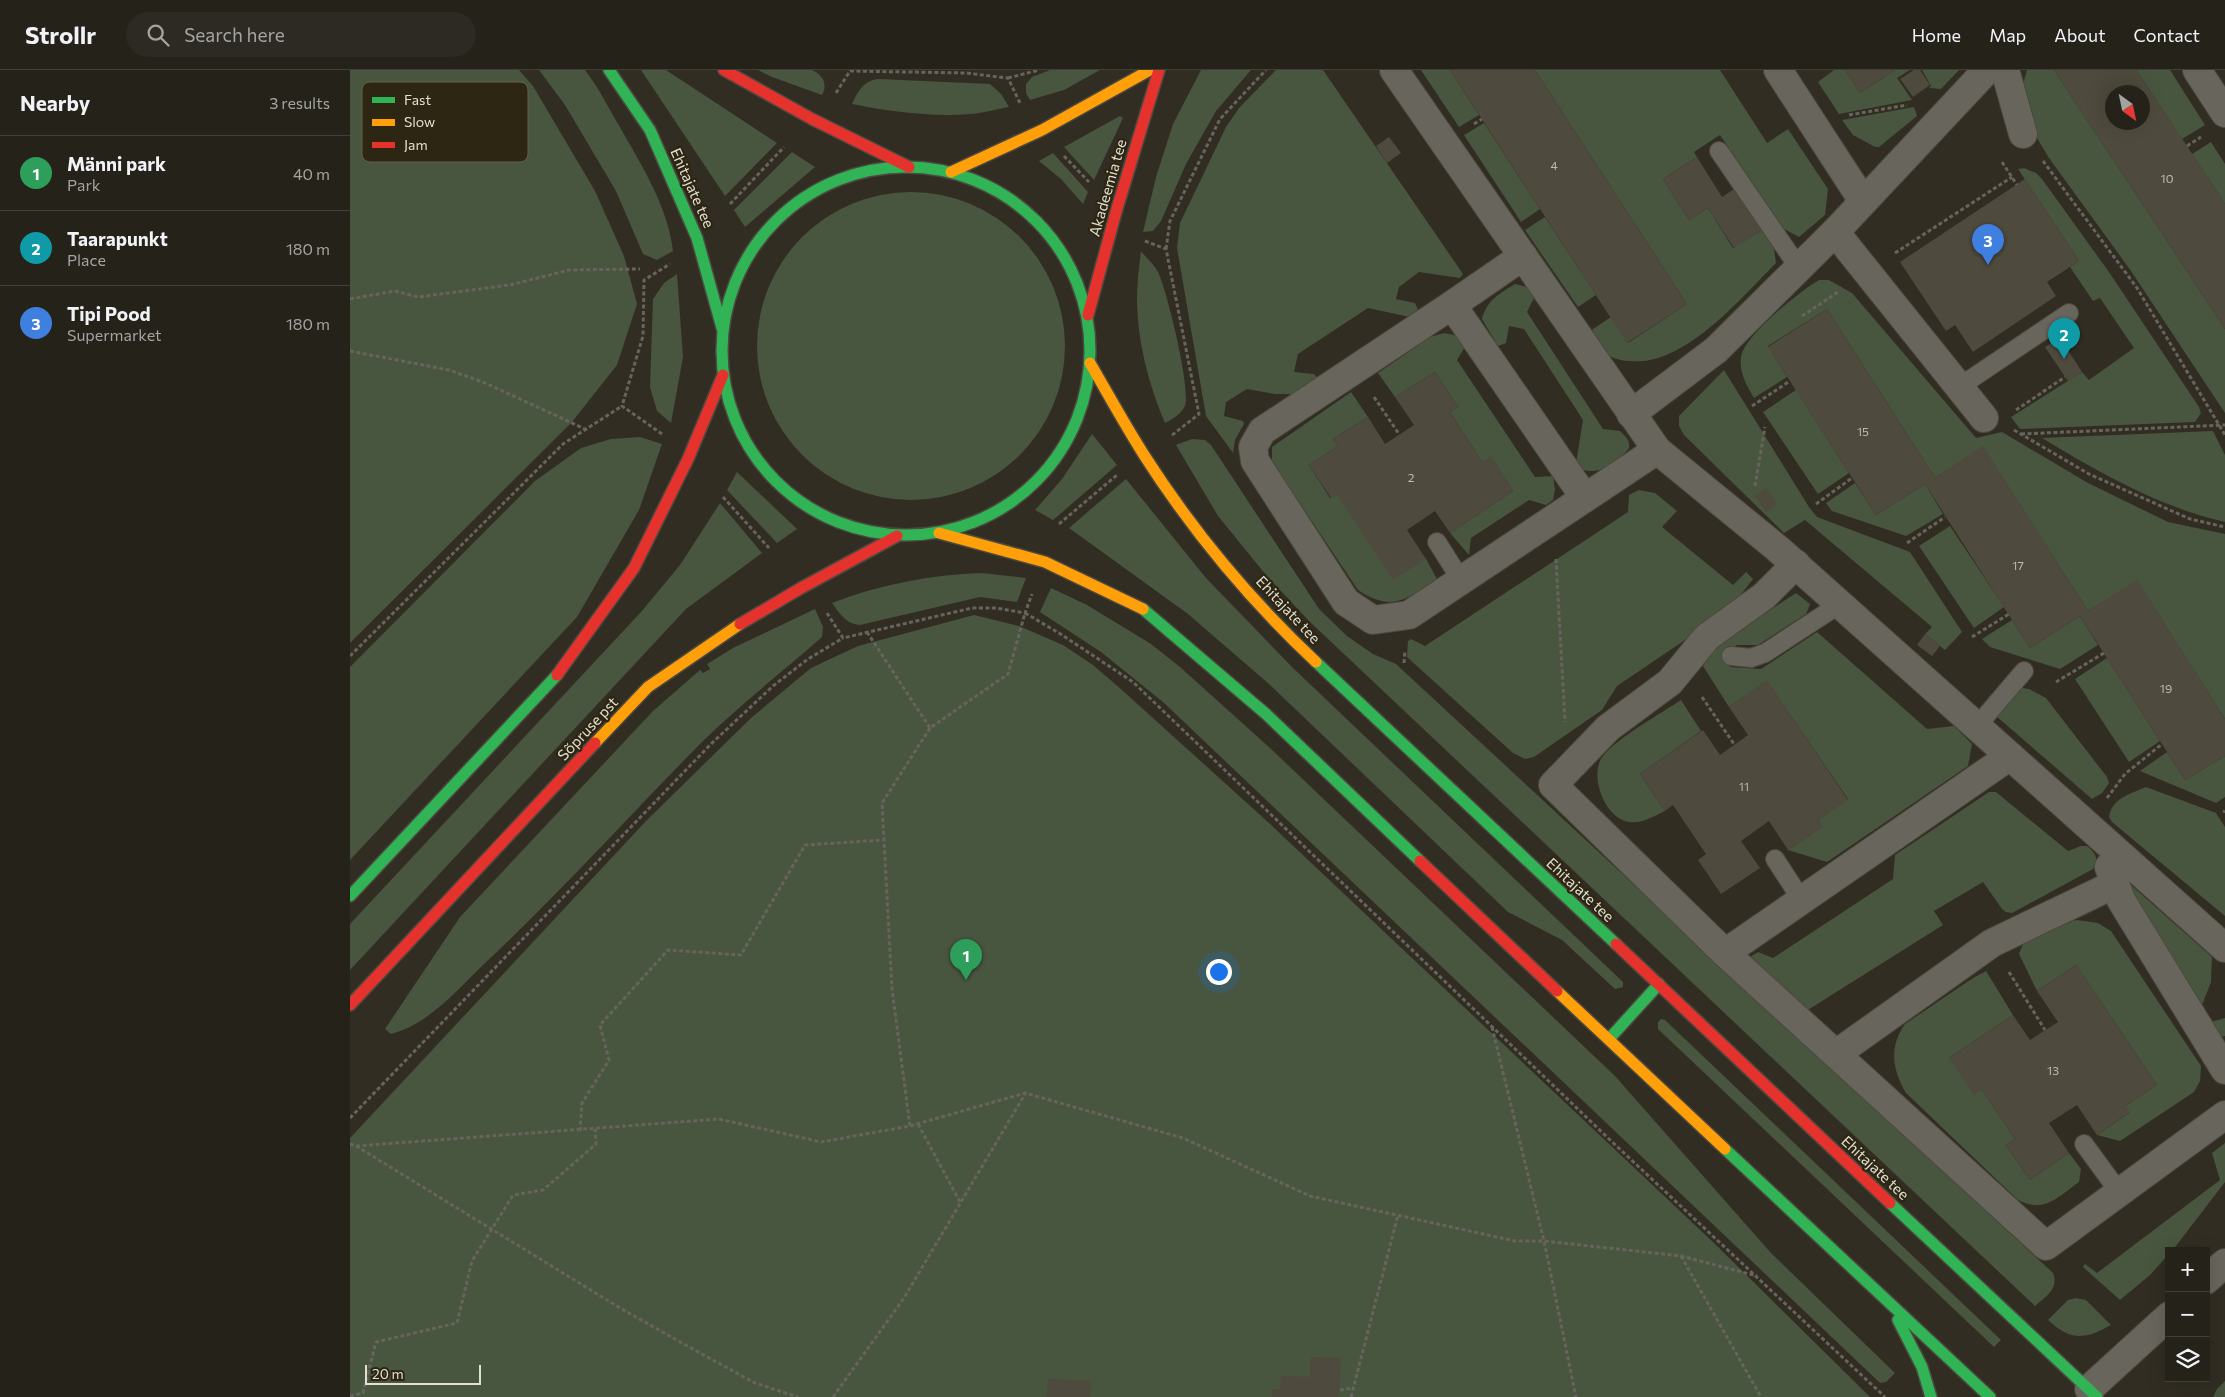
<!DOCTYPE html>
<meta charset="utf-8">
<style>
body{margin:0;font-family:Commissioner,sans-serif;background:#2d2a23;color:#f1f3f6}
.controls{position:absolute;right:15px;bottom:15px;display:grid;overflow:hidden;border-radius:0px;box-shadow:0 5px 20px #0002}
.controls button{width:45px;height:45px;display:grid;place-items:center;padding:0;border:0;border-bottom:1px solid #423f39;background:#25221a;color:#f1f3f6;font:25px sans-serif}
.compass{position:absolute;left:1755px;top:15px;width:45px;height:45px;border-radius:50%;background:#25221a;box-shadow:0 5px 20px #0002;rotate:147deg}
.scale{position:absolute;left:15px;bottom:12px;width:116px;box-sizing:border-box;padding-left:5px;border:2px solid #e3dfd2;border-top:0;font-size:14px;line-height:18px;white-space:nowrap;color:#e3dfd2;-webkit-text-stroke:4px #2d2612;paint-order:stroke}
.you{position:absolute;left:868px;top:901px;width:18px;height:18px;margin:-12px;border:4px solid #fff;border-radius:50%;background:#1a73e8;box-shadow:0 0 0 8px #1a73e833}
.badge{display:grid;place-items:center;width:32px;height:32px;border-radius:50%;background:#8bbbb9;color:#fff;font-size:16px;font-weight:700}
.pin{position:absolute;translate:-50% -41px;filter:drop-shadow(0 1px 2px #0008)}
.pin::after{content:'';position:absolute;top:26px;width:18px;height:15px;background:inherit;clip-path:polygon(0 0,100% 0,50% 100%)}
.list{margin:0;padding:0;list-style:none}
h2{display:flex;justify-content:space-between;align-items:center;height:65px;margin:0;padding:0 20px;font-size:21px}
h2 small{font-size:16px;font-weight:400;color:#a3a4a2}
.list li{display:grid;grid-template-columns:32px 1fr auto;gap:15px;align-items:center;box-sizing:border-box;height:75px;padding:0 20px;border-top:1px solid #423f39}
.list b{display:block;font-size:19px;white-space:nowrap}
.list p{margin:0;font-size:16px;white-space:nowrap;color:#a3a4a2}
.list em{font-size:16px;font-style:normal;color:#a3a4a2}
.icon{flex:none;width:28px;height:28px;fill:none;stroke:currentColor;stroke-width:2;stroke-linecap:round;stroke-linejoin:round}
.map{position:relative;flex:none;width:1875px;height:1327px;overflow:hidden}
header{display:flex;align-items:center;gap:30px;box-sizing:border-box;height:70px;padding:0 25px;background:#25221a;border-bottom:1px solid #423f39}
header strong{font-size:24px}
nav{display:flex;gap:28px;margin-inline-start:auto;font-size:18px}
.search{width:350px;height:45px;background:#2d2a23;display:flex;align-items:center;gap:12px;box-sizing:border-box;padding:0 18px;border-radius:28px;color:#a3a4a2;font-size:19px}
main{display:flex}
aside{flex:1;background:#25221a}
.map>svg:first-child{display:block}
.green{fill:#48553f}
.building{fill:#4e4a3d;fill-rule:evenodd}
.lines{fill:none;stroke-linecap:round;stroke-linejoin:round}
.lane-casing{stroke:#4d493f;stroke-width:20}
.street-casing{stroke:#4d493f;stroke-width:30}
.fast-casing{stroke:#4d493f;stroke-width:14}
.slow-casing{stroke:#4d493f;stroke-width:14}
.jam-casing{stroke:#4d493f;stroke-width:14}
.path{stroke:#67645c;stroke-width:3;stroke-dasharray:4 2.5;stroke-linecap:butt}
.lane{stroke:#68655d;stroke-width:18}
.street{stroke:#68655d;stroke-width:28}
.fast{stroke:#30b455;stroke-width:11}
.slow{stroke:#ff9f0a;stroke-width:11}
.jam{stroke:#e5322d;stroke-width:11}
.path-bridge{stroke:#67645c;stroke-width:3;stroke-dasharray:4 2.5;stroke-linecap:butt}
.labels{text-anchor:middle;stroke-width:4.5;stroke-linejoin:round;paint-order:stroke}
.number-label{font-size:12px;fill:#bebaad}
.street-label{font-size:15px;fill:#e3dfd2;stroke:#2d2612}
.key{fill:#2d2612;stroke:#645e4c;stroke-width:1}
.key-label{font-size:14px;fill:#e3dfd2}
</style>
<header>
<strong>Strollr</strong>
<div class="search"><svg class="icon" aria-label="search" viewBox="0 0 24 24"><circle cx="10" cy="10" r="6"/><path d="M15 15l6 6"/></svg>Search here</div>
<nav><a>Home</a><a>Map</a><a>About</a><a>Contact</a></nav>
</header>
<main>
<aside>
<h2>Nearby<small>3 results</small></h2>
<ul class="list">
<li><span class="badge" style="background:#2e9e5b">1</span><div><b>Männi park</b><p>Park</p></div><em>40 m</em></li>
<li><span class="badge" style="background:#0f9aa8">2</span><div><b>Taarapunkt</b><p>Place</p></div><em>180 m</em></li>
<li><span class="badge" style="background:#3f7fe0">3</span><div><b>Tipi Pood</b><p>Supermarket</p></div><em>180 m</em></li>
</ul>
</aside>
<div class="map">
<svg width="1875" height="1327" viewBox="0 0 1875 1327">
<rect width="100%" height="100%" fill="#312d22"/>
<!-- green -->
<g class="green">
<path d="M0,0H169L183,16L245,121L274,186L287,234L267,295L222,352L0,573Z"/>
<path d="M189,0H235C249,18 259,39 271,59C292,96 318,137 323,181L307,190L293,184L266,121L215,35Z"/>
<path d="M291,0H316L427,73L375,126Z"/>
<path d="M408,0H462C473,5 478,14 472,25L422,7Z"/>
<path d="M700,0H750L714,20L680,30L676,23V14L682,7Z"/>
<path d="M851,0H901L866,41L836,94L811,151L803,161L793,162L806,107L823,54Z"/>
<path d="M926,0H973L1113,204L1110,208L1069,202L1049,217L1046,229L1065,233L1068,240L1060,247L1018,238L948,284L944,302L964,304L968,309L947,324H925L897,319L876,332L874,346L893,351L894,354L885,370L883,383L856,346L827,178L830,153L876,57L889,38Z"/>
<path d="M1071,0H1100L1129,45L1109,57Z"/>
<path d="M1185,0H1370L1417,73L1438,59L1478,119L1475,145L1449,167L1434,159L1370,65L1344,82L1347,87L1313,109L1339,150L1358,138L1383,178L1414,159L1423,173L1426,193C1391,228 1334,297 1280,291C1273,291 1264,289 1258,285C1251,279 1245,268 1240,261L1261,247L1278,273L1337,234Z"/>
<path d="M1484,0H1495L1510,23L1545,0H1560L1547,8L1562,30L1489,44L1468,12Z"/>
<path d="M1572,0H1609L1591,19L1579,18L1581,16Z"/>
<path d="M1677,0H1704L1875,259V343L1781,201L1699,88L1672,43L1669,28Z"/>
<path d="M1786,0H1820L1855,55L1832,69Z"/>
<path d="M529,9L640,14L651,24L659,37C647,39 634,43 621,44C582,47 541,42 502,34C508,21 514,10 529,9Z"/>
<path d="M1564,37L1567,46L1529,77H1525L1503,65L1492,50Z"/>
<path d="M770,46L773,48L744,110L714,77Z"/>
<path d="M1134,53L1190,139L1171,152L1114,65Z"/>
<path d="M1861,72L1875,94V134L1842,84Z"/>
<path d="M442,82L465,97L395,157L384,140Z"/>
<path d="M703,83L738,122L733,134L711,109L689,91Z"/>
<path d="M1674,98L1686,103L1692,109L1759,202L1849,337L1851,343L1845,352L1670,359L1661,347L1732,302L1739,310L1784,278L1750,228L1743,231L1720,197L1729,191L1668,99Z"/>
<circle cx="561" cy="276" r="154"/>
<path d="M1195,147L1246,225L1228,237L1175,160Z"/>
<path d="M791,181C796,188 804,194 808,202C817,221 841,318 835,336C831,344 823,349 815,353C799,315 787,271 787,228C787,213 789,197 791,181Z"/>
<path d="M327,204L333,287L321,353L307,341L300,317L303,229L314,213Z"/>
<path d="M1469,210H1479L1502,223L1626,368L1652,362L1738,413L1818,452L1875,464V649L1787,511L1738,541L1633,377L1585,408L1477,239L1418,276L1437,307L1404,328C1397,316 1389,303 1391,288C1392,267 1450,221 1469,210Z"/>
<path d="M1165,214L1177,217L1184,228L1177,242L1253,359L1270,361C1274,365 1281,371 1279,378C1277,383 1255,398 1250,400C1243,402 1237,401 1230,399L1226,393L1233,350L1174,259L1159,256L1156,273L1148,276L1132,249C1137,230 1149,224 1165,214Z"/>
<path d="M1094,263L1104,265L1116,275L1107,290L1185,407L1203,406L1205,420L1203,430L1196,435L1179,430L1121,468L1119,485L1100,463L1163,421L1141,387L1132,392L1100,342L1108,337L1085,302L1045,327L1028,303L1080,267Z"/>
<path d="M1374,300L1459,437L1467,447L1560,482L1612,562L1595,580L1575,564L1582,557L1455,450L1434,463L1334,365L1329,356V346Z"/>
<path d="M1446,320L1499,403L1468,424L1413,342Z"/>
<path d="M1001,322L1018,347L983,369L988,376L959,395L980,428L987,424L1076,489L1087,509C1057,529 1042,543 1008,520L922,392V377Z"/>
<path d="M1863,361L1875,385V452C1809,437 1750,403 1692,368Z"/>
<path d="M742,364L767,395L703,450L685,440L712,409Z"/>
<path d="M290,367L312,374L289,440L227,547L0,790V597L185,411L231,378L261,369Z"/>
<path d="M842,369L855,370L861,375L969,539L997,566L1023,584L1046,594L1703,1203C1709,1219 1696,1226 1685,1236L959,551L916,505L868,446L826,375Z"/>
<path d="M387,402L447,459L427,473L377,420Z"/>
<path d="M776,409L856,508L942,597L1273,912V917L1265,919L1212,870L1158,842L919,614L838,544L719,458Z"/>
<path d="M1505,413L1526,445L1575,414L1593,444L1556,466L1482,441L1476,433Z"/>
<path d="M1289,420L1305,423L1327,441L1312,457L1383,515L1396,502L1403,509L1378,541L1267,616L1252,640L1184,687L1175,689L1163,683L1057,587L1058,571L1061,569L1075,576L1278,442L1279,425Z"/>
<path d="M370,433L412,483L336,539L0,900V854L291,542L330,495Z"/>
<path d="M1600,456L1654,537L1624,558L1569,476Z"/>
<path d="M632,503L676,508L667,532L630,527L510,555C496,554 490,544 482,533C531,514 580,505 632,503Z"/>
<path d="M701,518L737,535L801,574L830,597L920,678L1265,1006L1421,1183L1545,1303L1536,1312L1530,1313L813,632L751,582L690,542Z"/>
<path d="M1446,523L1460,534L1456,544L1408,575H1386L1380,597L1411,599L1467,562L1577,659L1604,656L1622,674L1618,696L1477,792L1438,780L1472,757L1468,750L1498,729L1417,611L1379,637L1353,596L1360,579Z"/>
<path d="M465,539L473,557L472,567C432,602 390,635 352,672C279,746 210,823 134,894C107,920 79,954 41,964L35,959L110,847L303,641L350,600L353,603L360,599L357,594L383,578Z"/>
<path d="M624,545L669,556L713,575L743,595L772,620L919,753L1365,1174L1520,1327H0V1068L296,751L401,648L461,598L508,576Z"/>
<path d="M1730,546L1748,575L1710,599L1640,577L1632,569L1662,550L1680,578Z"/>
<path d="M1757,588L1810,671L1779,692L1725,609Z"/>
<path d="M1673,618L1679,619L1696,628L1757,707L1759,713L1752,723L1742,729L1646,646L1668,621Z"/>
<path d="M1331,630L1351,661L1290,704L1315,741C1304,746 1292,754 1279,752C1255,749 1238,705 1253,686C1267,668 1310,644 1331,630Z"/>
<path d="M1817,682L1835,710L1875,686V727L1866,733L1790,701Z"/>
<path d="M1796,717L1866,743L1875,757V846L1762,752L1759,747C1762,728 1780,724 1796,717Z"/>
<path d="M1639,722H1646L1718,781L1731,776H1737C1746,783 1749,789 1743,799L1662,843L1656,842L1652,839L1633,812L1584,841L1593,855L1453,943L1397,889L1408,882L1423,888L1543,809L1545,785Z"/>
<path d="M1781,815L1862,887L1861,912L1852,935L1784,834L1780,819Z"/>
<path d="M1727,850L1748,853L1761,861L1851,996L1850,1011L1844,1022L1770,1071L1747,1065L1779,1043L1775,1036L1807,1015L1726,895L1687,921L1669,884L1673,874C1690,864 1707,853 1727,850Z"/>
<path d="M1636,901L1663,945L1599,988L1632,1020L1665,1069L1656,1075L1680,1110L1719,1083L1731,1099L1729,1112C1708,1127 1694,1144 1668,1130L1556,1023C1542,1000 1539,976 1555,954L1623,908Z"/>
<path d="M1875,948V966L1870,967L1861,952Z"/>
<path d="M1311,949L1315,950L1651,1270L1644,1277L1308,959V952Z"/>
<path d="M1875,1073V1112L1822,1181H1819V1184L1800,1205L1770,1230L1733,1197L1735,1194L1747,1203L1870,1110L1862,1083Z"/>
<path d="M1726,1228L1736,1230L1761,1255C1734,1270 1721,1271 1698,1250L1718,1230Z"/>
<path d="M1875,1311V1327H1863L1867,1319Z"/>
</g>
<!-- building -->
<g class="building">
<path d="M1100,0H1185L1337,234L1277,273Z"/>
<path d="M1495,0H1545L1510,23Z"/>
<path d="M1564,0H1570L1580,15L1563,27L1550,9Z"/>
<path d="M1704,0H1786L1837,76L1875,134V259ZM1762,22H1792V52H1762Z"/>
<path d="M1039,67L1051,83L1037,93L1026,76Z"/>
<path d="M1347,87L1372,127L1387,117L1414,159L1384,178L1358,138L1339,150L1313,109Z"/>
<path d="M1675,109L1729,191L1697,212L1706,226L1623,282L1605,255L1596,261L1550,192Z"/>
<path d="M1477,239L1585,408L1633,376L1738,541L1787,510L1875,649V686L1835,710L1730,546L1680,578L1575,414L1526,445L1418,277Z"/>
<path d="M1710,268L1732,302L1718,311L1695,277Z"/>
<path d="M1085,302L1108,337L1100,342L1132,392L1141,386L1163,421L1100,463L1085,441L1057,460L1076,489L1043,510L987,424L981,428L959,395L988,376L983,369L1018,347L1035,374L1064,355L1045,327Z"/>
<path d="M1416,418L1427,434L1416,442L1405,426Z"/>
<path d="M1575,564L1590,576L1582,586L1567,575Z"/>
<path d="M1417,610L1498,730L1468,750L1473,757L1438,780L1419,751L1391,771L1410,798L1371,824L1348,790L1356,784L1323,735L1315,741L1290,704L1353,660L1370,685L1398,665L1379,637Z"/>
<path d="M1726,895L1807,1015L1775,1036L1780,1042L1747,1065L1727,1035L1699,1053L1719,1083L1680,1110L1656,1075L1665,1069L1632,1020L1624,1025L1599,988L1663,945L1680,970L1708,952L1687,921Z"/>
<path d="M961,1287L991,1288L989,1327H922V1319H930L931,1306L960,1307Z"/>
<path d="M698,1309L741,1311L740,1327H697Z"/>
</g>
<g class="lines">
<!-- lane casing -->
<g class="lane-casing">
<g id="lane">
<path d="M1369,81L1449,198"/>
<path d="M1609,317L1719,243"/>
<path d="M1087,472L1111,510"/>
<path d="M1381,586L1401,588L1415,583L1490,534"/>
<path d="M1628,655L1674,601"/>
<path d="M1425,789L1451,829"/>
<path d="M1734,1074L1769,1122"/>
</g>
</g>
<!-- street casing -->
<g class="street-casing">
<g id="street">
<path d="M1044,0L1307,380L1428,479L1875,878"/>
<path d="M1428,0L1513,131"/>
<path d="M1655,0L1673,64"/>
<path d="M1847,0L1875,43"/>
<path d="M1485,162L1634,348"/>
<path d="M1102,235L1235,428L1059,545L1023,550L996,532L905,391L903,377L912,361L1102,235L1173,186"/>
<path d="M1281,344L1366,280L1485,162L1637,0"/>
<path d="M1235,428L1307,380"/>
<path d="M1446,494L1414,526L1357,567L1320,612L1258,658L1203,715L1375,883L1696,1176L1875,1045"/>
<path d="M1759,797L1771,830L1875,1000"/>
<path d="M1375,883L1660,686"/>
<path d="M1486,984L1642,873L1765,814"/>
<path d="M1856,1210L1875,1193"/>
<path d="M1739,1319L1819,1246"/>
</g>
</g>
<!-- fast casing -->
<g class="fast-casing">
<g id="fast">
<path d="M259,0L300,60L347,168L372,258"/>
<circle cx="556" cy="281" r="184"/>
<path d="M793,539L916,644L1070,791"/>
<path d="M966,592L1266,874"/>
<path d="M0,826L207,605"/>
<path d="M1259,969L1309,914"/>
<path d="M1375,1079L1640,1327"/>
<path d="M1540,1133L1747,1327"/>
<path d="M1548,1250L1572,1297L1581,1327"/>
</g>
</g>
<!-- slow casing -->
<g class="slow-casing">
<g id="slow">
<path d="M601,102L692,60L800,0"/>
<path d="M740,293C758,324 775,355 794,385C842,460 901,531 966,592"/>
<path d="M589,463L695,492L793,539"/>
<path d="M245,673L298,617L390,554"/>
<path d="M1207,921L1375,1079"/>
</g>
</g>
<!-- jam casing -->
<g class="jam-casing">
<g id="jam">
<path d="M374,0L462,49L559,97"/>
<path d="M738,245L766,142L809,0"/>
<path d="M390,554L451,518L547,466"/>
<path d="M207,605L284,498L338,389L373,305"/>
<path d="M1070,791L1207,921"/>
<path d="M1266,874L1540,1133"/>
<path d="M0,935L245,673"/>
</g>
</g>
<!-- path -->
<g class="path">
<path d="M658,8L689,0"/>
<path d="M486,23L500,1L616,3L658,8L670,33"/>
<path d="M1499,45L1557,35"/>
<path d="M1124,54L1132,49"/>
<path d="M1837,76L1851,67"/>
<path d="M714,86L739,112"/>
<path d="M1693,91L1787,218L1875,365"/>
<path d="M1652,92L1667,115"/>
<path d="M380,134L434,77"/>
<path d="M795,171L816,179L849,344L821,366"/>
<path d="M816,179L820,151L870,49L916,0"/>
<path d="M1545,183L1662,107"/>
<path d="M0,229L45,221L68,227L160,215L219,200L290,199"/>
<path d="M1452,246L1488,222"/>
<path d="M0,281L99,300L133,312L235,359"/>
<path d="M1024,327L1049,364"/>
<path d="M1402,336L1440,311"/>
<path d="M1666,340L1715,307"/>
<path d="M1664,360L1739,404L1840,449L1875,457"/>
<path d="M312,364L272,336L293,266L294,210L320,194"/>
<path d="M1671,364L1875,355"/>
<path d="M1405,416L1415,357"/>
<path d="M373,427L419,478"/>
<path d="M1466,434L1502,408"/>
<path d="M709,454L767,405"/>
<path d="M1557,473L1595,447"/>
<path d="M1206,489L1215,652"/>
<path d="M477,543L493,568L622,538H646L675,543L682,524"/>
<path d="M517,562L580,658L658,604L675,543L709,563L783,612L1259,1069L1535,1327"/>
<path d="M1622,567L1659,544"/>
<path d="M0,586L213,374L272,336"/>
<path d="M1054,593L1055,581"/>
<path d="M1706,612L1754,583"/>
<path d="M1352,627L1384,674"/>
<path d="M1757,728L1775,704L1812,674"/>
<path d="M1873,742L1875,741"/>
<path d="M1659,902L1695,960"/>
<path d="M1142,957L1194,1171L1226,1327"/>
<path d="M0,1048L361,674L423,616L458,589L493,568"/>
<path d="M568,1054L610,1132"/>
<path d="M560,1056L542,919L532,733L580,658"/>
<path d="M230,1061L232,1033L259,990L250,955L318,880L391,885L455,775L534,770"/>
<path d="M0,1074L6,1076L369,1049L471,1072L560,1056L675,1023L833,1068L960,1126L1165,1171H1194L1331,1186L1407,1206"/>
<path d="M6,1076L270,1238L339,1277L405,1313L448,1327"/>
<path d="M1331,1186L1411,1327"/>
<path d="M990,1320L1003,1318"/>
<path d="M483,1327L554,1228L675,1024"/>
<path d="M1001,1327L1048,1145"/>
</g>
<!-- lane -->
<use href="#lane" class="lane"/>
<!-- street -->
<use href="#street" class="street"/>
<!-- fast -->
<use href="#fast" class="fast"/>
<!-- slow -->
<use href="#slow" class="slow"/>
<!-- jam -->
<use href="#jam" class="jam"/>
<!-- path-bridge -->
<path class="path-bridge" d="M0,1326L13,1323L26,1272L107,1253L122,1191L163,1125L193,1120L246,1074L245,1059"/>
</g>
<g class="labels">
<!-- number labels -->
<g class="number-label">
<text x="1204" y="100">4</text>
<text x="1817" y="113">10</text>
<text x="1513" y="366">15</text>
<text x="1061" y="412">2</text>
<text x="1668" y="500">17</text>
<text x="1816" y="623">19</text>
<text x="1394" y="721">11</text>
<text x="1703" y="1005">13</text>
</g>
<!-- street labels -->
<g class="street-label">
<text transform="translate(342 118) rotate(66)" y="5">Ehitajate tee</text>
<text transform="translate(758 118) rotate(-74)" y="5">Akadeemia tee</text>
<text transform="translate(938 540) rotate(47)" y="5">Ehitajate tee</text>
<text transform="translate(238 659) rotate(-47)" y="5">Sõpruse pst</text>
<text transform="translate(1230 820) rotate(43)" y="5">Ehitajate tee</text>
<text transform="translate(1525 1098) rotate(43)" y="5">Ehitajate tee</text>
</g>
</g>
<!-- legend -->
<rect x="12" y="12" width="166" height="80" rx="8" class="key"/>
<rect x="22" y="27" width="23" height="6" fill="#30b455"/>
<rect x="22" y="49" width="23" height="7" fill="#ff9f0a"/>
<rect x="22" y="72" width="23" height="6" fill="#e5322d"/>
<g class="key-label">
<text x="54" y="35">Fast</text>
<text x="54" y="57">Slow</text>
<text x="54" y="80">Jam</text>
</g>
</svg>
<div class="controls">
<button>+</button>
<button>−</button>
<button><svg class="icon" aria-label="layers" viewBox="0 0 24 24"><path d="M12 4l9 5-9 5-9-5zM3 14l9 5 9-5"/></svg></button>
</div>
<svg class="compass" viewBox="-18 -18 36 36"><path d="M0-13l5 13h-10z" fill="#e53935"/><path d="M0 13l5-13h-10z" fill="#a3a4a2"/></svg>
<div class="scale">20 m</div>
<div class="you"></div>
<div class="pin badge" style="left:616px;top:910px;background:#2e9e5b">1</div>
<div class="pin badge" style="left:1714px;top:289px;background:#0f9aa8">2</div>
<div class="pin badge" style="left:1638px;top:195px;background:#3f7fe0">3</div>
</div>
</main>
